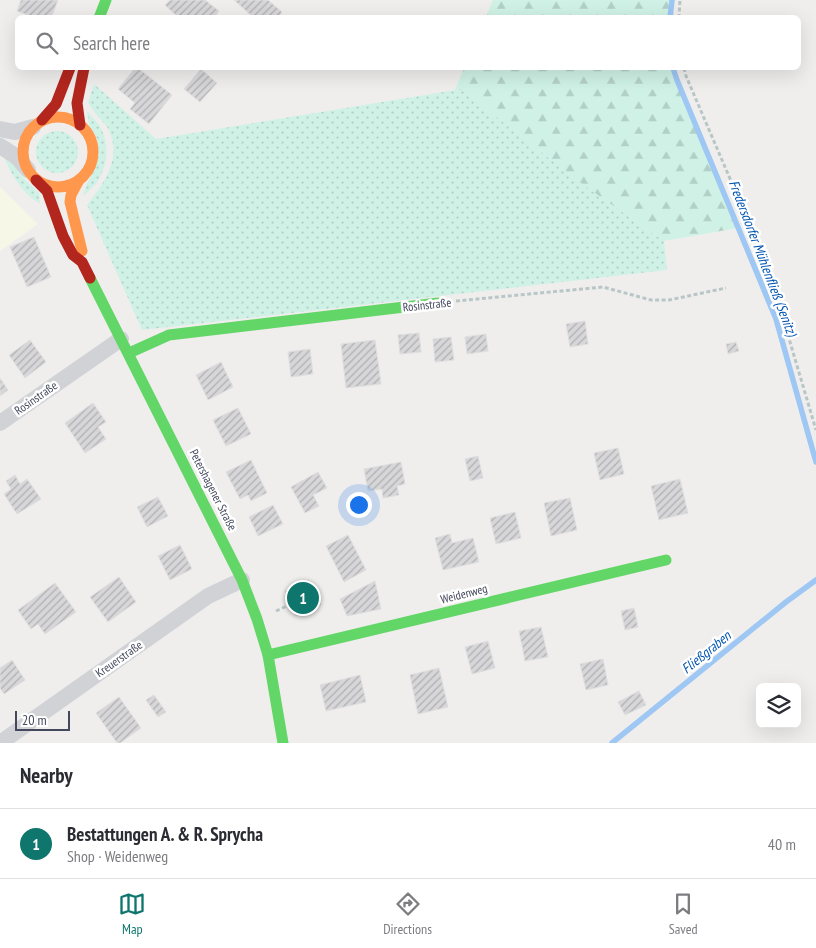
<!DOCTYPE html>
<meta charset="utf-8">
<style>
body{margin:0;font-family:"PT Sans Narrow",sans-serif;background:#f7f7f7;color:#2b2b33}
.controls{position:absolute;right:15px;bottom:15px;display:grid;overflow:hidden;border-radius:8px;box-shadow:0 5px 20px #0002}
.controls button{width:45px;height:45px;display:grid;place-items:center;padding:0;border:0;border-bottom:1px solid #e1e1e2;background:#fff;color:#2b2b33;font:25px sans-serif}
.scale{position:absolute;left:15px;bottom:12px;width:55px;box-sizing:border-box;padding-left:5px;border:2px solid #43485c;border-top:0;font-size:14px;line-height:18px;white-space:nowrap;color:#43485c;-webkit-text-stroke:4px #fff;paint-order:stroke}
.you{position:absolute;left:358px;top:504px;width:18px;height:18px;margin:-12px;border:4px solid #fff;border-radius:50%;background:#1a73e8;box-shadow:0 0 0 8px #1a73e833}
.badge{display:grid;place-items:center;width:32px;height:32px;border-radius:50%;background:#0f766e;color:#fff;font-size:16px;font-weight:700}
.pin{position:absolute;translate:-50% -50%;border:2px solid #fff;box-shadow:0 1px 5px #0006}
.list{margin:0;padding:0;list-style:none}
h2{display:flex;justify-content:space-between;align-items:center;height:65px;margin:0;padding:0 20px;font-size:21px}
h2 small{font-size:16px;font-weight:400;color:#7c7c81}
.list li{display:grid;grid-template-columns:32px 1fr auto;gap:15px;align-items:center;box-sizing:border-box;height:70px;padding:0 20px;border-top:1px solid #e1e1e2}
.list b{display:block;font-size:19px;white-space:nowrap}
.list p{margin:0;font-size:16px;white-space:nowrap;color:#7c7c81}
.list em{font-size:16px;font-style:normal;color:#7c7c81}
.icon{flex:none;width:28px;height:28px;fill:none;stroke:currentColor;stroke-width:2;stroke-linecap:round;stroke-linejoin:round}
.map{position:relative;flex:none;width:816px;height:743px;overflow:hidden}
.search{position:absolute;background:#fff;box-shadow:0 5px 20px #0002;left:15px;right:15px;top:15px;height:55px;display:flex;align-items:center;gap:12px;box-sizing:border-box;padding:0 18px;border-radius:8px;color:#7c7c81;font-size:19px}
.sheet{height:135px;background:#fff}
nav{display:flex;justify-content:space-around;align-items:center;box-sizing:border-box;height:70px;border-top:1px solid #e1e1e2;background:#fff;font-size:14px;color:#7c7c81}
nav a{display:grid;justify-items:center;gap:2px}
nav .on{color:#0f766e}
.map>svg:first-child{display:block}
.commercial{fill:#f7f7e7}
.grass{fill:url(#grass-dots)}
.forest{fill:url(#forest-firs)}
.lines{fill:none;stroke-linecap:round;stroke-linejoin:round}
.stream{stroke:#9ec7f4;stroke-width:5.5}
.building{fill:url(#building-hatch);stroke:#e0dfe0}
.path{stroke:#b9c6c7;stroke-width:3;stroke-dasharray:4 2.5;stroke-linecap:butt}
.street{stroke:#d0d2d6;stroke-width:16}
.fast{stroke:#63d668;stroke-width:11}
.slow{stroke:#ff974d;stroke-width:11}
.jam{stroke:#b3261e;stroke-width:11}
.labels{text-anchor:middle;stroke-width:5;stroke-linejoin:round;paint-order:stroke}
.street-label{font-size:12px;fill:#43485c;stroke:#fff}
.water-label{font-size:14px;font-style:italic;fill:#0054b2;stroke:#fff}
</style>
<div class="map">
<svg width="816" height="743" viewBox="0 0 816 743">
<defs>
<pattern id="grass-dots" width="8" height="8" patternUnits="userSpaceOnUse" patternTransform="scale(1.25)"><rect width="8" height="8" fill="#cff1e6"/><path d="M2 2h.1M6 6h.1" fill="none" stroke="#b3d0c8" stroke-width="1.8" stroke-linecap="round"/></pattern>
<pattern id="forest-firs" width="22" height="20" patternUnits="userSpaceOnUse" patternTransform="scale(1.25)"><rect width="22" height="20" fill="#cff1e6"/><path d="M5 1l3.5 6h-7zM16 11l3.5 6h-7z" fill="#b3d0c8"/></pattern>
<pattern id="building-hatch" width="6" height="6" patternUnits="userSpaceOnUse" patternTransform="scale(1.25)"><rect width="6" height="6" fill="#d7d7d9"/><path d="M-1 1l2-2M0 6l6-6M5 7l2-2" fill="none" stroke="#b0b0b3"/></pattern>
</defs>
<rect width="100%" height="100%" fill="#efeeed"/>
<!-- commercial -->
<path class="commercial" d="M0,187L38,224L0,251Z"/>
<!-- grass -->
<g class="grass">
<path d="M94,84L156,139L462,89L578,181L664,241L667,270L142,330L87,205C104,183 124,156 107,127C101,119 92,111 88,102Z"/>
<path d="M87,111C93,118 100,124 103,133C112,157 103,182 83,196C88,176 102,162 97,140C96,134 92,131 89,126C88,122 88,116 87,111Z"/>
<circle cx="57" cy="152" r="21"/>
<path d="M4,157L11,159L21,176L39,193L40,204C22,193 12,176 4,157Z"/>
</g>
<!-- forest -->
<g class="forest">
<path d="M493,0H672L670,17H486Z"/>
<path d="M464,68H670L738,228L664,241L578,181L462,90H455Z"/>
</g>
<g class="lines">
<!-- stream -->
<g class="stream">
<path d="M670,18L672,0"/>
<path d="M673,68L677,80L776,319L816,462"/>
<path d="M612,743L786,602L816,580"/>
</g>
</g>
<!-- building -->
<g class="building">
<path d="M21,0H58L51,18H35L17,11Z"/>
<path d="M170,0H205L219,11L214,18H179L165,5Z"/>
<path d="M234,0H268L282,12L278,18H254Z"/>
<path d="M135,68H138L172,95L149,124L130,109L135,103L118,89Z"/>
<path d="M201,69L217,83L200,102L184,89Z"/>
<path d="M34,237L51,277L27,287L10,247Z"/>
<path d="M585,321L588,344L570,347L566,324Z"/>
<path d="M419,333L421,352L400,354L398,335Z"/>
<path d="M486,334L488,351L467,354L465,337Z"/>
<path d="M451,337L454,360L435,362L433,339Z"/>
<path d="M30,340L46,362L25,378L9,355Z"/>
<path d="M375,340L381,384L346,388L341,344Z"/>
<path d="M736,342L739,351L728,354L726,344Z"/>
<path d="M310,349L313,374L291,377L288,352Z"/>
<path d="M221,362L233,387L208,400L196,375Z"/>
<path d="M0,378L8,390L0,396Z"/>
<path d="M93,403L106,422L98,427L106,439L85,453L65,423Z"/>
<path d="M238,408L251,434L226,446L213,420Z"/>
<path d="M618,448L624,474L600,480L594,453Z"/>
<path d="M478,456L483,478L470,481L465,459Z"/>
<path d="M251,460L267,493L251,501L248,495L240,499L226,472Z"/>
<path d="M401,462L405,484L397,486L399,495L383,498L382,489L368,491L364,469Z"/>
<path d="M318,472L327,488L313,495L319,506L305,513L291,487Z"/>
<path d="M15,475L20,484L27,479L41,499L17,514L4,494L11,489L6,481Z"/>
<path d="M680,479L688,513L659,520L651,486Z"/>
<path d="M158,497L168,516L147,527L137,507Z"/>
<path d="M570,498L577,530L551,536L544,503Z"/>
<path d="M273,505L283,524L258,536L249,517Z"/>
<path d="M515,512L521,538L496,544L490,518Z"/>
<path d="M450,534L452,543L473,538L479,562L443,570L435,538Z"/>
<path d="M348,535L366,570L344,582L326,546Z"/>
<path d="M180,545L192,569L170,580L158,556Z"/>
<path d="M119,577L136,602L108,622L90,597Z"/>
<path d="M309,580L321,605L296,616L285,591Z"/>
<path d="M375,581L381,609L347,616L340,599Z"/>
<path d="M55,583L76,612L45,634L38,624L31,629L18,610Z"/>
<path d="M634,608L638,627L625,630L621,611Z"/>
<path d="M541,627L548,657L525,661L519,631Z"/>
<path d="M488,641L495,668L472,674L465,647Z"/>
<path d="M603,659L608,685L586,690L580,664Z"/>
<path d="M12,660L25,680L4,694L0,688V668Z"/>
<path d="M439,668L448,707L418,714L410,675Z"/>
<path d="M360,675L366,702L326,711L320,685Z"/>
<path d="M639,691L646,705L625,715L618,702Z"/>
<path d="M154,695L166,712L158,717L146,700Z"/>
<path d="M119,697L141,728L120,743H117L96,713Z"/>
</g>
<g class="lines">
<!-- path -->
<g class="path">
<path d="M679,18L680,0"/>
<path d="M684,68L686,76L755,237L785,325L816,430"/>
<path d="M456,301L603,287L651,300H669L726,288"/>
<path d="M276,611L291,604"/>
</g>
<!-- street -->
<g class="street">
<path d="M0,129L15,132L33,127"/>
<path d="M0,146L17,157L28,170"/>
<path d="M0,423L121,339"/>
<path d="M0,743L208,596L242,580"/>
</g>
<!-- fast -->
<g class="fast">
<path d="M99,18L106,0"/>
<path d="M90,278L242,580L257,619L268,655L283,743"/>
<path d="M129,353L169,335L438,303"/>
<path d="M268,655L666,560"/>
</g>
<!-- slow -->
<g class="slow">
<circle cx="58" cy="152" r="35"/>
<path d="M79,180L71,195L70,202L82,251"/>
</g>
<!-- jam -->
<g class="jam">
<path d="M42,120L56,104L70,68"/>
<path d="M80,125L77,103L84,68"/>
<path d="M36,180L47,191L63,236L73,255L82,262L90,278"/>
</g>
</g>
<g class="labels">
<!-- street labels -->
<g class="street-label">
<text transform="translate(427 305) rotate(-6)" y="4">Rosinstraße</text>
<text transform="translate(36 398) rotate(-35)" y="4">Rosinstraße</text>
<text transform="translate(213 490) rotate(63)" y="4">Petershagener Straße</text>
<text transform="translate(464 594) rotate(-14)" y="4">Weidenweg</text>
<text transform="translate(119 659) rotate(-35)" y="4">Kreuerstraße</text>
</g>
<!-- water labels -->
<g class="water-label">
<text transform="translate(763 258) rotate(69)" y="5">Fredersdorfer Mühlenfließ (Senitz)</text>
<text transform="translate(706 652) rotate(-39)" y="5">Fließgraben</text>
</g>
</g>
</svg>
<div class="controls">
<button><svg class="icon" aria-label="layers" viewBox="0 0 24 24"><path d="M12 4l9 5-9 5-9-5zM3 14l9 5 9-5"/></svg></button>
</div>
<div class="scale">20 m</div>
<div class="you"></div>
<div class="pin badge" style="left:303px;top:598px">1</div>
<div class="search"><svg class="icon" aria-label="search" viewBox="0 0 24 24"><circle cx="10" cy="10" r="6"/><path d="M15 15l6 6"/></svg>Search here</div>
</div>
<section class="sheet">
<h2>Nearby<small></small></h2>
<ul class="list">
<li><span class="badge">1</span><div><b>Bestattungen A. &amp; R. Sprycha</b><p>Shop · Weidenweg</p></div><em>40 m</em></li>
</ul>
</section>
<nav>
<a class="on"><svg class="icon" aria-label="map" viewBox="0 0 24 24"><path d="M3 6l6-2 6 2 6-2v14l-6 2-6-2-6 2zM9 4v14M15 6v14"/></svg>Map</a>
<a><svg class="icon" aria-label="directions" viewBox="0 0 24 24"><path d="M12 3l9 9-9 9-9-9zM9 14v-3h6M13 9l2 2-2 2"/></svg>Directions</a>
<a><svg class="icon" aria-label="saved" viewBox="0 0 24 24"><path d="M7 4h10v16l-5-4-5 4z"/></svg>Saved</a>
</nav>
